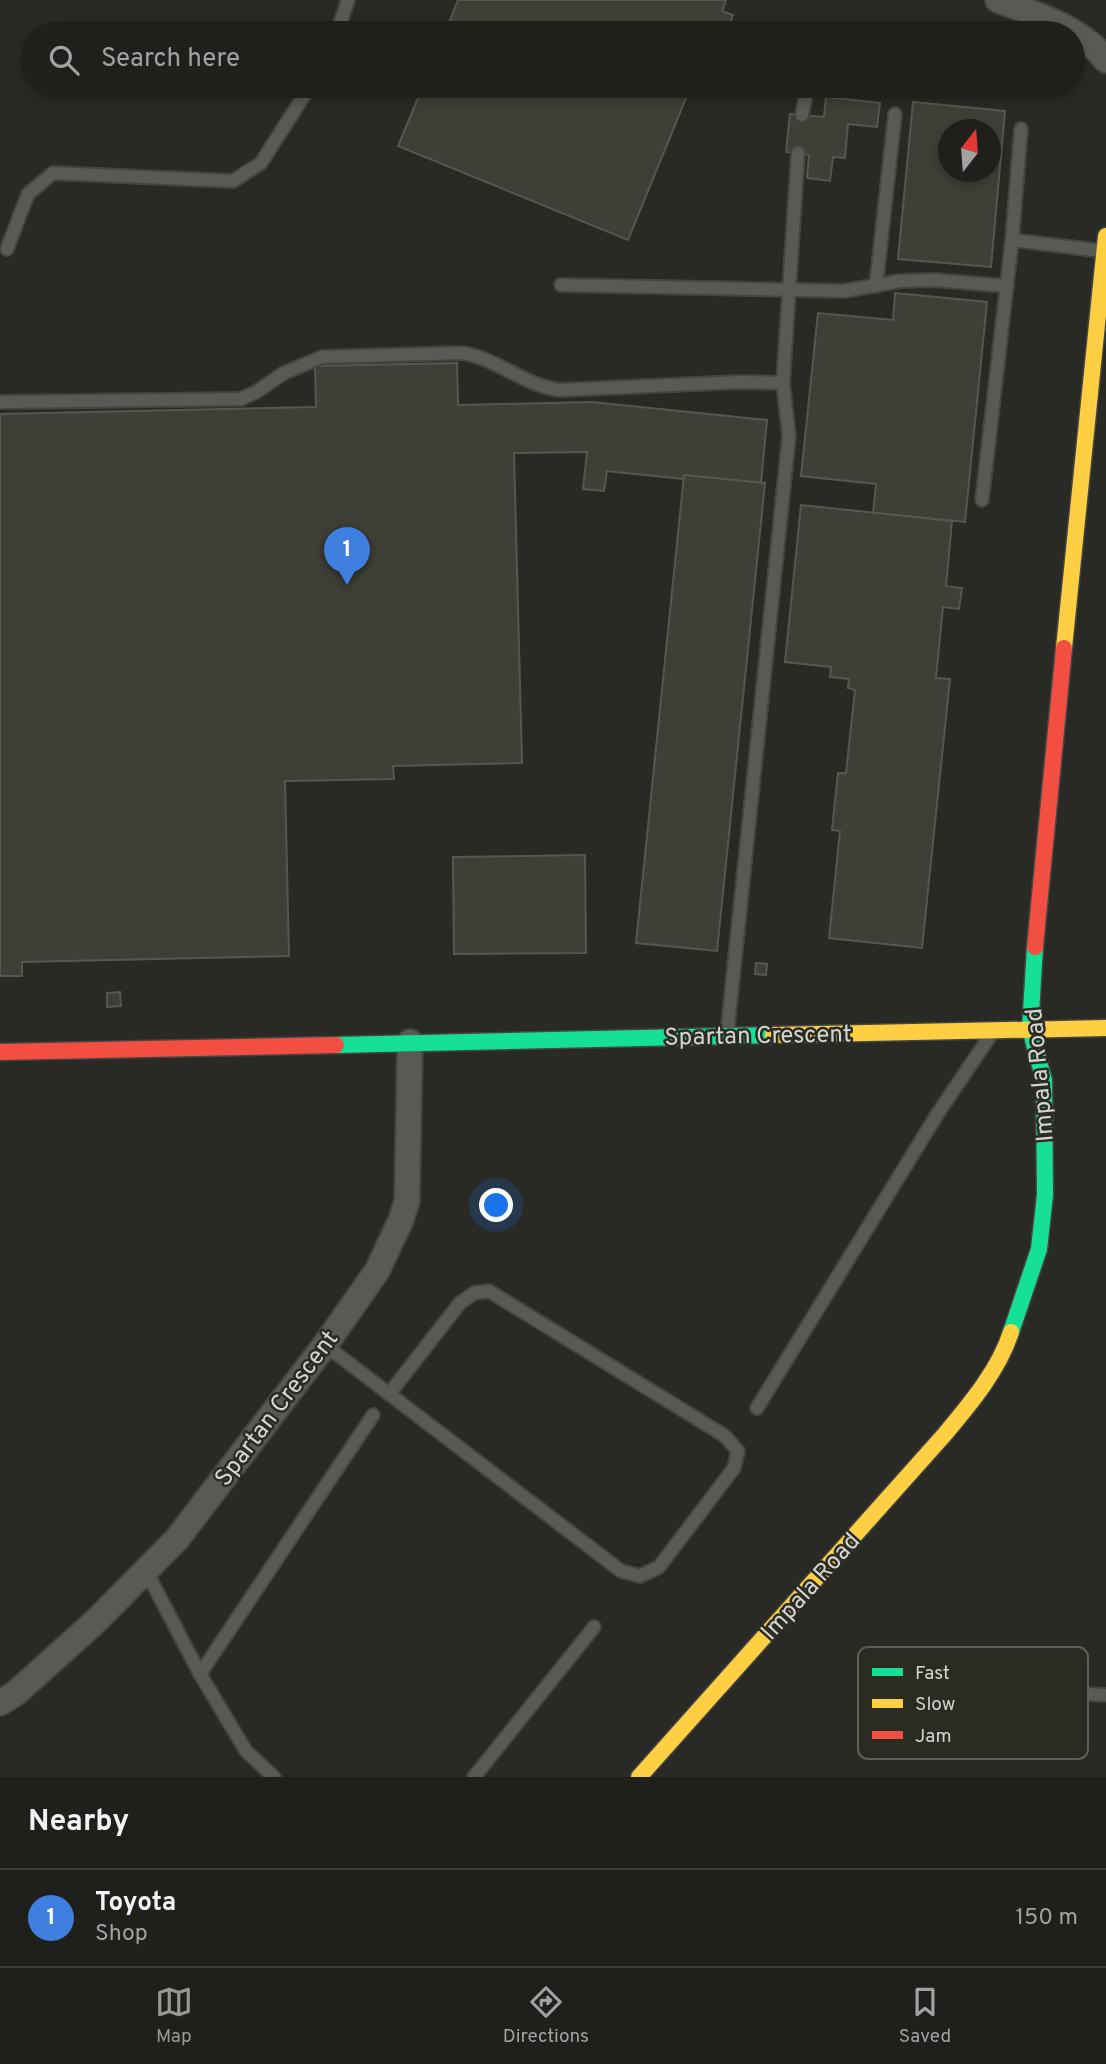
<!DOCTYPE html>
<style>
body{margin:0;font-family:Overpass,sans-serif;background:#2c2d29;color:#f1f3f6}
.compass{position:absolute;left:938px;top:119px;width:63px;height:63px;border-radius:50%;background:#1f201c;box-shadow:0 4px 10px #0003;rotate:17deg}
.you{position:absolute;left:497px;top:1206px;width:24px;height:24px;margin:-18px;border:5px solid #fff;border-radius:50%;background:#1a73e8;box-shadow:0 0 0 10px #1a73e833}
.badge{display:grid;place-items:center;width:46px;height:46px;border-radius:50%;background:#989994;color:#fff;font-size:23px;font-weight:700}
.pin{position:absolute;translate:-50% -58px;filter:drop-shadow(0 2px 4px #0008)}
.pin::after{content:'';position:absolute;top:37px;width:24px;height:21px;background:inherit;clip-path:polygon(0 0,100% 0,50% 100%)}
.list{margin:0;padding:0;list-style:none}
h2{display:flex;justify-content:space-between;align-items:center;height:91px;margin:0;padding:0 28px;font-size:30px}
h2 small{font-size:23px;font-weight:400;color:#a1a3a3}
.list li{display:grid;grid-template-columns:46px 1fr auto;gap:21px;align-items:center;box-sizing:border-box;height:98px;padding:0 28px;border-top:2px solid #3c3e3b}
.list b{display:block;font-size:26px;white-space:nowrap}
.list p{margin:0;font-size:23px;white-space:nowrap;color:#a1a3a3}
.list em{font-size:23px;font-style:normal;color:#a1a3a3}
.icon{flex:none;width:38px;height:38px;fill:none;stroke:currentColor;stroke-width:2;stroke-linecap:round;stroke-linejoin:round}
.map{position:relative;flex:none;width:1106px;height:1777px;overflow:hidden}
.search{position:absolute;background:#1f201c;box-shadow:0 4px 10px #0003;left:21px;right:21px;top:21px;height:77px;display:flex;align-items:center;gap:18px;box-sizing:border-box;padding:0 24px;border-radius:38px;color:#a1a3a3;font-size:26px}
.sheet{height:189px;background:#1f201c}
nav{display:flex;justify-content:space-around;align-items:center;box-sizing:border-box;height:98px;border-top:2px solid #3c3e3b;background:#1f201c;font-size:19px;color:#a1a3a3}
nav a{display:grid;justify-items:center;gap:4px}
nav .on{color:#989994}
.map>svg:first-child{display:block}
.building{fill:#3e3f36;stroke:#565753;stroke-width:2;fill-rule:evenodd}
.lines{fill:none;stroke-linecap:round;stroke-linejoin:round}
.lane-casing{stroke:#444541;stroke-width:16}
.street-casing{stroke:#444541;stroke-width:28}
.fast-casing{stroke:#444541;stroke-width:19}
.slow-casing{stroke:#444541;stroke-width:19}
.jam-casing{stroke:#444541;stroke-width:19}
.lane{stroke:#585a56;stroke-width:12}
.street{stroke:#585a56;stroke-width:24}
.fast{stroke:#16e098;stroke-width:16}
.slow{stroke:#ffcf43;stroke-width:16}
.jam{stroke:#f24e42;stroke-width:16}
.labels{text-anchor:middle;stroke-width:5;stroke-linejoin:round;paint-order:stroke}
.street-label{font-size:24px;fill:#d4d5d0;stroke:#2a2c24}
.key{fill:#2a2c24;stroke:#5d5f58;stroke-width:2}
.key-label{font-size:19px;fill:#d4d5d0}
</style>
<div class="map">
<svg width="1106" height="1777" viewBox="0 0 1106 1777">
<rect width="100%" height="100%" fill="#292a26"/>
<!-- building -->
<g class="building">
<path d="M458,0H726L722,11L733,15L726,33H445Z"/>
<path d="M423,86H691L628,240L398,146Z"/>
<path d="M826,97L880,103L877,127L848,124L845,158L833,157L830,181L807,178L809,155L786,152L790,114L824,117Z"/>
<path d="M913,102L1005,111L991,267L898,259ZM948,130H990V172H948Z"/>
<path d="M895,293L987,302L965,522L873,513L876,484L801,476L818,313L893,320Z"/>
<path d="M457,363L458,405L592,402L767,420L761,483L684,475L683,479L607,471L604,491L583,489L587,452L514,453L522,763L393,766L394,779L285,781L289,956L22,962V976H0V414L316,407L315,366Z"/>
<path d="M684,475L765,483L717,951L636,943Z"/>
<path d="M801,505L952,521L946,586L962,588L959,609L943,607L936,678L950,679L922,948L829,938L840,831L832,830L838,773H846L855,690L848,688L849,679L830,677L831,667L785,662Z"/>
<path d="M585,855L586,953L454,954L453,857Z"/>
<path d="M756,963L767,964L766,975L755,974Z"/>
<path d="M120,992L121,1006L107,1007V993Z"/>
</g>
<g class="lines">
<!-- lane casing -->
<g class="lane-casing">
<g id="lane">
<path d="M337,33L348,0"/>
<path d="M802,115L808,86"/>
<path d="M1012,240L1021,129"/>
<path d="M7,249L28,194L53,173L233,181L261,163L310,86"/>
<path d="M561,285L844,291L900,281L934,280L1007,286"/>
<path d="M876,286L895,114"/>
<path d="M783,383L798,153"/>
<path d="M0,402L241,399L256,392L284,373L322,357L462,353C497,358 524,386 560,390L740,382L783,383L789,436L727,1035"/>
<path d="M982,500L1012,240L1103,251"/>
<path d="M325,1345L621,1571L640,1576L659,1567L734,1468L738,1451L725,1436L489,1291L474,1293L460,1303L389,1394"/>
<path d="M757,1408L938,1113L990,1036"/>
<path d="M146,1571L200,1674L246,1751L274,1777"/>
<path d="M200,1674L373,1415"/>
<path d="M1060,1693L1106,1695"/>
<path d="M474,1777L594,1627"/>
</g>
</g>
<!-- street casing -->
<g class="street-casing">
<g id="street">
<path d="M998,0C1037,15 1080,27 1106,60"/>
<path d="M0,1703L16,1693L96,1621L177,1539L325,1345L377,1271L401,1220L407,1201L410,1042"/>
</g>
</g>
<!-- fast casing -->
<g class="fast-casing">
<g id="fast">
<path d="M336,1045L773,1035"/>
<path d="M1011,1332L1039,1249L1045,1195L1044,1080L1030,1029L1035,947"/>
</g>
</g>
<!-- slow casing -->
<g class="slow-casing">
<g id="slow">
<path d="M1064,648L1106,236"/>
<path d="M773,1035L1106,1028"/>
<path d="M639,1777L945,1434C970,1404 999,1370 1011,1332"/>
</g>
</g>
<!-- jam casing -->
<g class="jam-casing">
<g id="jam">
<path d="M1035,947L1064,648"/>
<path d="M0,1052L336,1045"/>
</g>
</g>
<!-- lane -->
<use href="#lane" class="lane"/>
<!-- street -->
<use href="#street" class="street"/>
<!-- fast -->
<use href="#fast" class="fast"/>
<!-- slow -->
<use href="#slow" class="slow"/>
<!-- jam -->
<use href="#jam" class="jam"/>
</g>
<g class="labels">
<!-- street labels -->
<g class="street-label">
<text transform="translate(758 1035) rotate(-1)" y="8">Spartan Crescent</text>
<text transform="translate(1039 1075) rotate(-95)" y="8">Impala Road</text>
<text transform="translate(276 1408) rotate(-53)" y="8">Spartan Crescent</text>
<text transform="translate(810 1586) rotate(-48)" y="8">Impala Road</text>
</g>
</g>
<!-- legend -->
<rect x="858" y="1647" width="230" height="112" rx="10" class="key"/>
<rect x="872" y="1668" width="31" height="8" fill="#16e098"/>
<rect x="872" y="1699" width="31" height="9" fill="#ffcf43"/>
<rect x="872" y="1731" width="31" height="8" fill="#f24e42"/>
<g class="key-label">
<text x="915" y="1679">Fast</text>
<text x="915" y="1710">Slow</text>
<text x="915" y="1742">Jam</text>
</g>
</svg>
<svg class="compass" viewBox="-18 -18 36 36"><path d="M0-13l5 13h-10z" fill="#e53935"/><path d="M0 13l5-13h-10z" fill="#a1a3a3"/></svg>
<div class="you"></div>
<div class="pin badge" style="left:347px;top:585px;background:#3f7fe0">1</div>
<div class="search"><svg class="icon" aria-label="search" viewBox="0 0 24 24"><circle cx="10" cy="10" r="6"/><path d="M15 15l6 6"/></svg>Search here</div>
</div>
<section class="sheet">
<h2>Nearby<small></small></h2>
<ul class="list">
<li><span class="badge" style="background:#3f7fe0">1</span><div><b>Toyota</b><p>Shop</p></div><em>150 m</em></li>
</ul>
</section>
<nav>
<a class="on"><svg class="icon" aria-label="map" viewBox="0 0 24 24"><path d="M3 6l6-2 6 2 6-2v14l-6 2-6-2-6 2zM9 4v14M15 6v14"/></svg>Map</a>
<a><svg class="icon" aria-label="directions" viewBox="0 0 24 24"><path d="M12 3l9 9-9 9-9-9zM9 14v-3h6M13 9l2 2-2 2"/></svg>Directions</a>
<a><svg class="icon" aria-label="saved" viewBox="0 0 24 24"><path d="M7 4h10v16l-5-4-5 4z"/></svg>Saved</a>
</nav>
